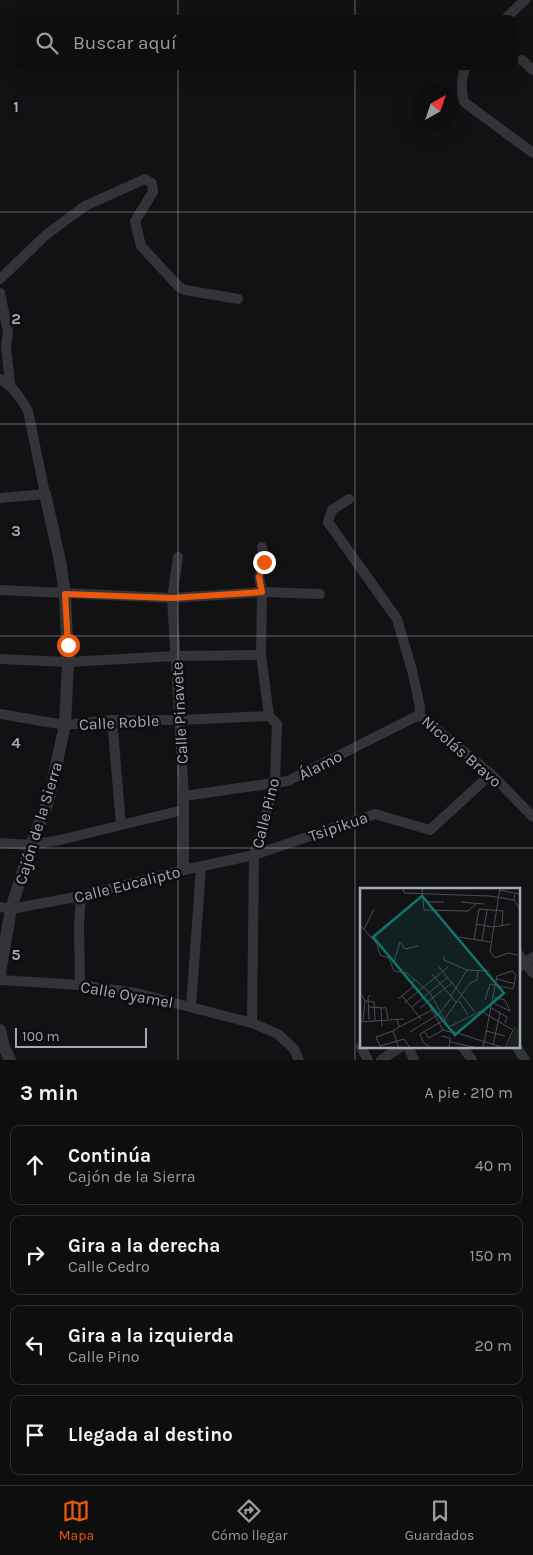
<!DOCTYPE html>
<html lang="es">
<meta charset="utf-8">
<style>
body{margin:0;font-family:Karla,sans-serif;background:#1c1c1d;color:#f1f3f6}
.compass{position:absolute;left:413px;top:85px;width:45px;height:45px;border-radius:50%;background:#0e0e0f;box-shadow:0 5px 20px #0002;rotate:40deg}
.scale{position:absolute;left:15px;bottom:12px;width:132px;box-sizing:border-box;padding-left:5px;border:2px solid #a3a9b5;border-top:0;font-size:14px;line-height:18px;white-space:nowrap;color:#a3a9b5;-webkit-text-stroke:4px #0d0d0f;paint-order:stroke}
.stop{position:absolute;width:15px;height:15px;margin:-11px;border:4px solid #ea580c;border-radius:50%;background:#fff}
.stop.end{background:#ea580c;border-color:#fff;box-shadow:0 1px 5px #0008}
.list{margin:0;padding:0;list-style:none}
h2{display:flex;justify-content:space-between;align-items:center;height:65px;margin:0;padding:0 20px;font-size:21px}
h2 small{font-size:16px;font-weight:400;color:#9b9c9e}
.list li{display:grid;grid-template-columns:32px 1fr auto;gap:15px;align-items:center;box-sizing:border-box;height:80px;margin:0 10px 10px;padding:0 10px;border:1px solid #2e2e2f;border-radius:10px}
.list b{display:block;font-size:19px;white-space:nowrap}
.list p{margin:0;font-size:16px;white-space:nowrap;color:#9b9c9e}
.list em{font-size:16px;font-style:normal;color:#9b9c9e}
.icon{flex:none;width:28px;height:28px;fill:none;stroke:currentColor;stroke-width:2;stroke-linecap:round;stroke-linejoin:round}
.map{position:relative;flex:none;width:533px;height:1060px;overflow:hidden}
.search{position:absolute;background:#0e0e0f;box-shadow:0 5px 20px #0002;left:15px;right:15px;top:15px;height:55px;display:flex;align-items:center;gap:12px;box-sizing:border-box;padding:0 18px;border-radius:10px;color:#9b9c9e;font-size:19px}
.sheet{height:425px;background:#0e0e0f}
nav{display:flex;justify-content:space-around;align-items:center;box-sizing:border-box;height:70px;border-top:1px solid #2e2e2f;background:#0e0e0f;font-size:14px;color:#9b9c9e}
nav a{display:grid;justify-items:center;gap:2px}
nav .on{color:#ea580c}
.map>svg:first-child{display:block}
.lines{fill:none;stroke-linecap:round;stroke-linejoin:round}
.minor{stroke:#333439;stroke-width:10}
.tertiary{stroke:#333439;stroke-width:12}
.route{stroke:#ea580c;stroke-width:6}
.grid{fill:none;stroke:#a3a9b5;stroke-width:1;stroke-opacity:0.55}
.labels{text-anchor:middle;stroke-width:5;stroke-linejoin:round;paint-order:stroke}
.street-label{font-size:16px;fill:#a3a9b5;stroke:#0d0d0f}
.inset-road{fill:none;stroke:#4c4e54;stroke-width:1}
.view{fill:#0f766e;fill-opacity:0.15;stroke:#0f766e;stroke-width:2.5}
.inset-edge{fill:none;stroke:#a3a9b5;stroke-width:2.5}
.grid-label{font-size:16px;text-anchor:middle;font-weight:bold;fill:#a3a9b5;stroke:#0d0d0f;stroke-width:5;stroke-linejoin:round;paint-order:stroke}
</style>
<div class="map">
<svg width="533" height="1060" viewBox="0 0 533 1060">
<rect width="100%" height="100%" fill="#121214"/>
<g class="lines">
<!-- minor -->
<g class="minor">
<path d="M505,19L525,0"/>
<path d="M522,60L533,70"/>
<path d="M466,66C461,77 461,91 464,102L533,153"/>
<path d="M0,279L47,234L85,206L145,179L152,183L153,192L135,221L141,246L179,287L185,290L238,299"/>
<path d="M0,293L8,332L6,346L10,384"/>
<path d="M0,379C13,386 21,398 28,411L45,494L0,498"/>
<path d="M349,499L332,510L328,522L397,619L412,670L420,707L419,715"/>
<path d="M178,557L172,598L184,796V870"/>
<path d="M0,590L172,598L262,592L320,594"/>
<path d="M0,659L68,662L176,656L261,655"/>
<path d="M0,714L65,725L112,720H180L269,716"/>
<path d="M419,715L491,774L533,817"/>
<path d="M112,720L121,824"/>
<path d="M184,796L288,781L419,715"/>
<path d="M0,843L31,845L60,840L183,810"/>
<path d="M0,907L11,909L81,896L184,870L254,855L375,814L430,830L491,774"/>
<path d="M519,955L533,973"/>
<path d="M519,967L533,957"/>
<path d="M0,980L80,985L136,993L252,1023L278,1034L294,1049L299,1060"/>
<path d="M80,985L79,924L81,896"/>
<path d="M191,1007L201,867"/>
<path d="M252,1023L254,855L275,783L277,724L269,716L261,655L262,592L259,577L264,562L262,547"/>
<path d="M408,1046L414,1060"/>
<path d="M462,1046L472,1060"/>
<path d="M516,1046L525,1060"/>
<path d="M361,1047L368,1060"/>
<path d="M381,1060L402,1046"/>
</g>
<!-- tertiary -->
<g class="tertiary">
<path d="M0,973L11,909L31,845L48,802L65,725L68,662L65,594L60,561L45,494"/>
<path d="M0,1030L4,1047L10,1060"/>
</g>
</g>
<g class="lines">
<!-- route -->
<path class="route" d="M68,645L65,594L172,598L262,592L259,577L264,562"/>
</g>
<!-- grid -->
<path class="grid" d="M178,0V19M355,0V19M178,66V1060M355,66V1060M0,212H533M0,424H533M0,636H533M0,848H533"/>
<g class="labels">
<!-- street labels -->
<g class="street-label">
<text transform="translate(179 713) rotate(-93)" y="6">Calle Pinavete</text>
<text transform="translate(119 722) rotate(-3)" y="6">Calle Roble</text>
<text transform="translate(462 751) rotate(41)" y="6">Nicolás Bravo</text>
<text transform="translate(320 765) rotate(-27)" y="6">Álamo</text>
<text transform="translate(265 813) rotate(-76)" y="6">Calle Pino</text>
<text transform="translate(38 823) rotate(-73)" y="6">Cajón de la Sierra</text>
<text transform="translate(338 826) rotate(-19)" y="6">Tsipikua</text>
<text transform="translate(127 884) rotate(-14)" y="6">Calle Eucalipto</text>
<text transform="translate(127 994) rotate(10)" y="6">Calle Oyamel</text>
</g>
</g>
<!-- overview -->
<g transform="translate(360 888)">
<rect width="160" height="160" fill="#121214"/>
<path d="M150,136L160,142V160H147L154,142Z" fill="#1a221b"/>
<path class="inset-road" d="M43,0L44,5L129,8L154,12M62,0L64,22L108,23L117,15M140,0L130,63L135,70L148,65L158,67M139,2L160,6M155,5L154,12L160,21M66,14H84M101,14L124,16M116,36L133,39L151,36M0,37L17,56L20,67L29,70L34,83L47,85L70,105L91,143L141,159M4,41L14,21M99,49L130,54M114,52L119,21L143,23L142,38M122,53L127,22M40,54L34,74L43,84M40,54L45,61L58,58M84,68V72L107,82L129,83M79,79L115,124M72,86L97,115M55,91L51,96L68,115L83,142L94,145M137,91L155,96M2,107L5,113L3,133M42,108L61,131M91,108L107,82M133,109L145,112L150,123M38,111L53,99M125,112L130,96L153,101L156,87L152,83L137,88M5,113L14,114L15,132M99,113L108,127M131,114L150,123M44,115L88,79M128,118L147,129L145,135M9,119L26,120L28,131M52,119L88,89M21,120L22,138M60,120L93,94M37,131L39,139L33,143L39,160M9,132L8,109L11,107M0,134L44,131M39,139L72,122M89,139L121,123L153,142L145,160M64,143L69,150L83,142M126,143L145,148M50,144L79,126L92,109M81,148L90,150L89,160M90,154L118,160M133,157L140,125M20,158L44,151L50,160M21,160L16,149L33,143M71,160L63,154L60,146L84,132L110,95L117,92L118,82M123,160L137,88"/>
<path class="view" d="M62,8L144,105L95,147L13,49Z"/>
<rect width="160" height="160" class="inset-edge"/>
</g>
<g class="grid-label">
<text x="16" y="112">1</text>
<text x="16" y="324">2</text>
<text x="16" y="536">3</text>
<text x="16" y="748">4</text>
<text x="16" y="960">5</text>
</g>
</svg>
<svg class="compass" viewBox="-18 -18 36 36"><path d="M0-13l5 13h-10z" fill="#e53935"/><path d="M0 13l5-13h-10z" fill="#9b9c9e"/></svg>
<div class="scale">100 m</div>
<div class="stop" style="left:68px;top:645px"></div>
<div class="stop end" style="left:264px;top:562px"></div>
<div class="search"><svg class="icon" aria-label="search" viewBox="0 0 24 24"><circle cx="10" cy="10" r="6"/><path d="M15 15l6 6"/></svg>Buscar aquí</div>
</div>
<section class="sheet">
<h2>3 min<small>A pie · 210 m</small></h2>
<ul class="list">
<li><svg class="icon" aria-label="ahead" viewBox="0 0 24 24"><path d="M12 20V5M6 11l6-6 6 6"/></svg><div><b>Continúa</b><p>Cajón de la Sierra</p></div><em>40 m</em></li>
<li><svg class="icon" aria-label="right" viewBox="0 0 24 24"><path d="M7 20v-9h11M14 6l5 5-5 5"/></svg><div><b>Gira a la derecha</b><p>Calle Cedro</p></div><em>150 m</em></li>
<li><svg class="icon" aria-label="left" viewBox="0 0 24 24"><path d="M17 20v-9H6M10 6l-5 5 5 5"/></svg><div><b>Gira a la izquierda</b><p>Calle Pino</p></div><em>20 m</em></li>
<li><svg class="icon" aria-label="arrive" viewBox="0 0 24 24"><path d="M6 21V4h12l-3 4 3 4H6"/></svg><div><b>Llegada al destino</b></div></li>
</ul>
</section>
<nav>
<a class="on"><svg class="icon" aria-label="map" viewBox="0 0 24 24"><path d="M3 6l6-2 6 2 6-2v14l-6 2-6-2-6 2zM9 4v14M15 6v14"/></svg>Mapa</a>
<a><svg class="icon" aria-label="directions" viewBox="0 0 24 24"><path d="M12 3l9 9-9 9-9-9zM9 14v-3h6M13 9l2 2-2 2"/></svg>Cómo llegar</a>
<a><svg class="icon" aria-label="saved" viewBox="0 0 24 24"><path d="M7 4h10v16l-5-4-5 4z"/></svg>Guardados</a>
</nav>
